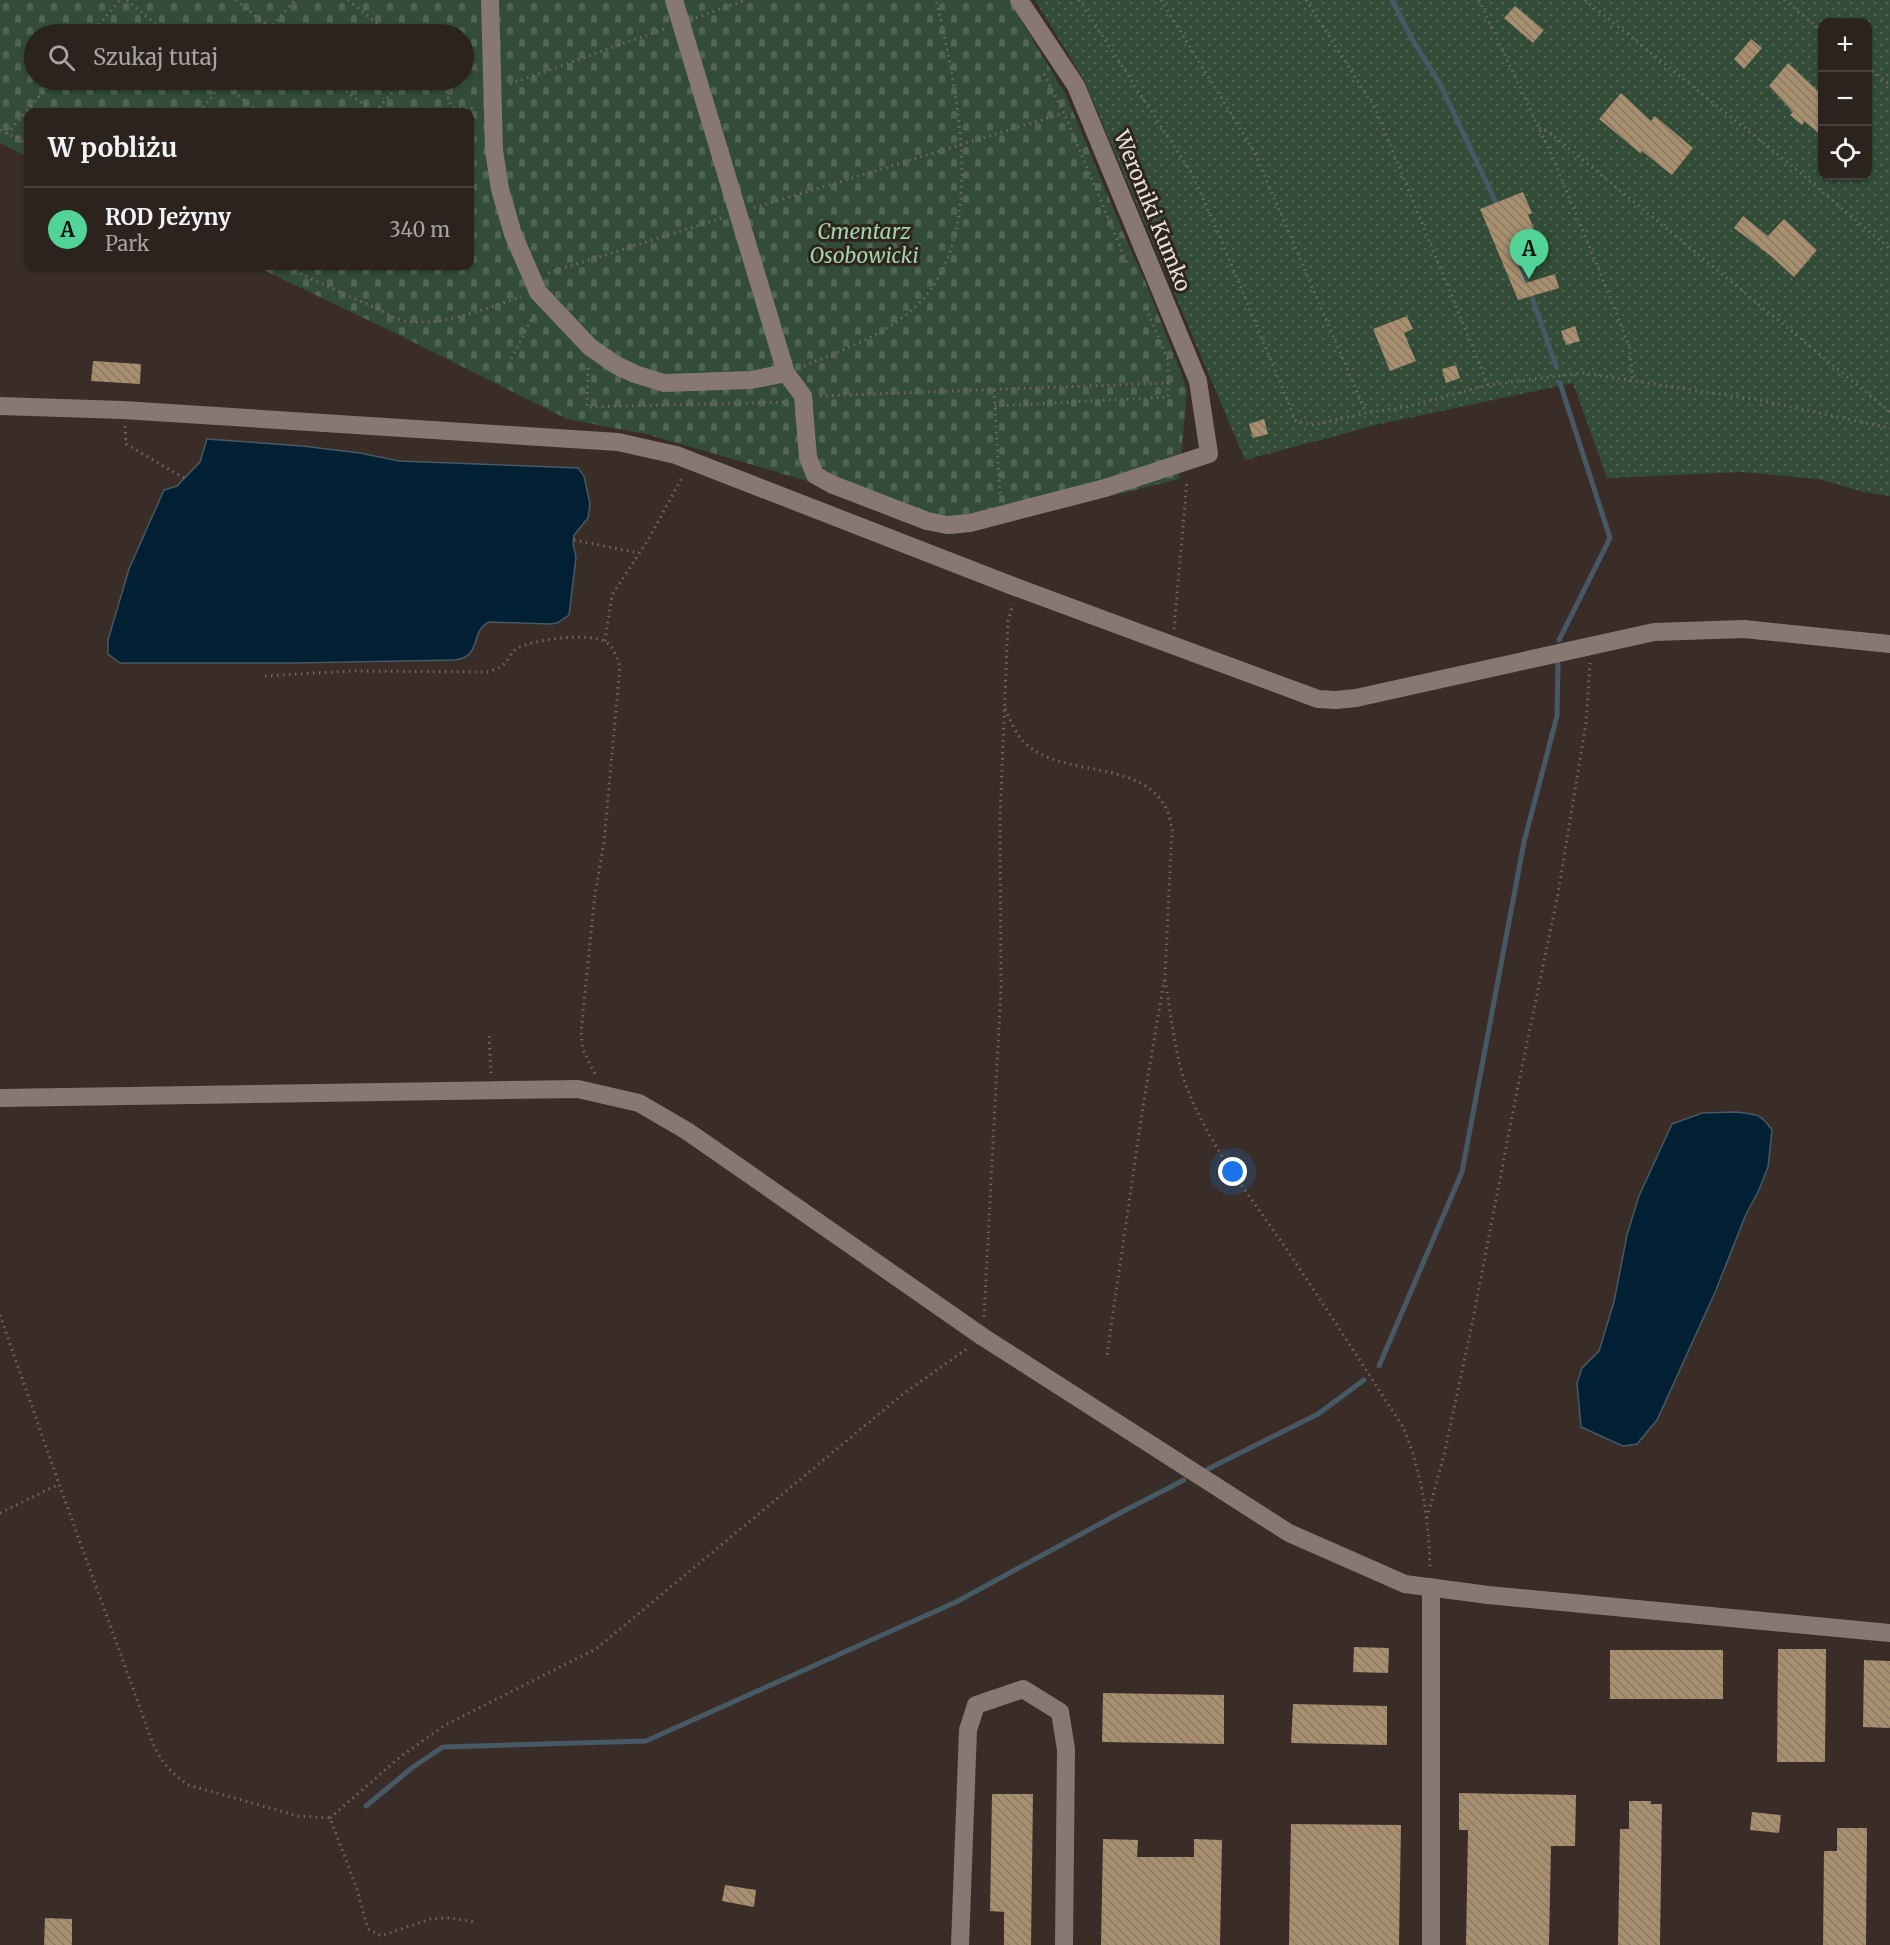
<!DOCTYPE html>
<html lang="pl">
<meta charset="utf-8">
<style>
body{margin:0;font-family:Merriweather,serif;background:#382f2b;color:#f1f3f6}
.controls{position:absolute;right:18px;top:18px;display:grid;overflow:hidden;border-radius:12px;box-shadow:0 2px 4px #0004}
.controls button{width:54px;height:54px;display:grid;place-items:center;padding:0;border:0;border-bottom:2px solid #483f3c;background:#2c221e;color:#f1f3f6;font:30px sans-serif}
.you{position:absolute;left:1233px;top:1172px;width:21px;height:21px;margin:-15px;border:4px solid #fff;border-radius:50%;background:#1a73e8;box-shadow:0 0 0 9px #1a73e833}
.badge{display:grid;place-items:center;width:39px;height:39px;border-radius:50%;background:#52d397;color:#111;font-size:20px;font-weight:700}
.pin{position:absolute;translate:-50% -50px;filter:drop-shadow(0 2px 3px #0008)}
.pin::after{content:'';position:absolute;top:32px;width:21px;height:18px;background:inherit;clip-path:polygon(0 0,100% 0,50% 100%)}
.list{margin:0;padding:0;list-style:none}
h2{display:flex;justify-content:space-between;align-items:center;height:78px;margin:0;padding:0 24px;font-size:26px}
h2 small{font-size:20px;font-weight:400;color:#a6a4a4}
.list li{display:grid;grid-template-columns:39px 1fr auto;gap:18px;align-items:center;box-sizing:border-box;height:84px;padding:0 24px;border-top:2px solid #483f3c}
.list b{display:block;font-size:22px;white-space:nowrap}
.list p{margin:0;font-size:20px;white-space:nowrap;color:#a6a4a4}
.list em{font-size:20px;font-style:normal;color:#a6a4a4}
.icon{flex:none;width:33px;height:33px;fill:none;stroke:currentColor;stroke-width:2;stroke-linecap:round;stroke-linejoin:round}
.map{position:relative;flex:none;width:1890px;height:1945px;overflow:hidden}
.search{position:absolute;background:#2c221e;box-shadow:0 2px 4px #0004;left:24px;top:24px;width:450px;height:66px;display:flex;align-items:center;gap:15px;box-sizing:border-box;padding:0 21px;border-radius:33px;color:#a6a4a4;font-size:22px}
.panel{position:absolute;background:#2c221e;box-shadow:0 2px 4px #0004;left:24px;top:108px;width:450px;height:162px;border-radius:12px}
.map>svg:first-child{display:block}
.cemetery{fill:url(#cemetery-stones);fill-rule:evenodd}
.garden{fill:url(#garden-dots);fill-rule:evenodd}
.water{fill:#012033;stroke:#465965;stroke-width:1.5}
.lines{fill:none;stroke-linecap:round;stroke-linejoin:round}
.stream{stroke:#465965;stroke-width:5}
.building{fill:url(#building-back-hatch)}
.path{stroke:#726762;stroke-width:3;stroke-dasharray:1.5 4.5;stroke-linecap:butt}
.minor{stroke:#877871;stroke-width:18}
.labels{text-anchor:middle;stroke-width:6;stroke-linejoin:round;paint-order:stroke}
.street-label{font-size:21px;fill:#e7dfdb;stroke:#30241e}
.park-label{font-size:21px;font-style:italic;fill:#9fd5ab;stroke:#30241e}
</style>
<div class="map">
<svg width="1890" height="1945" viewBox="0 0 1890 1945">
<defs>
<pattern id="cemetery-stones" width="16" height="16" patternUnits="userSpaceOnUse" patternTransform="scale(1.5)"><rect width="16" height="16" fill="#324c38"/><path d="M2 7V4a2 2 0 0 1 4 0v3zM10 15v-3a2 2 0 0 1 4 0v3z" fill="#506554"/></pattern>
<pattern id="garden-dots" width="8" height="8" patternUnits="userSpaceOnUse" patternTransform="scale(1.5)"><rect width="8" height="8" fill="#324c38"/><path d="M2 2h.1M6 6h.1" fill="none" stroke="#506554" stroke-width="1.8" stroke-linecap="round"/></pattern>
<pattern id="building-back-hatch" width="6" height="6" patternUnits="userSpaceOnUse" patternTransform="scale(1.5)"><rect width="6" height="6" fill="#a78f70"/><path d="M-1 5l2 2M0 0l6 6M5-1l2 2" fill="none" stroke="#8a7862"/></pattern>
</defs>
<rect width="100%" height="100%" fill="#3a2d28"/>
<!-- cemetery -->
<path class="cemetery" d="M0,0H1009L1066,95L1129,246L1145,281L1180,370L1187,390L1179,479L954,535L804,480L650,435L567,419L393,332L255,266H470V112H28V157L0,143ZM34,34H464V80H34Z"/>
<!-- garden -->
<path class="garden" d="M1035,0H1890V496L1864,492L1818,479L1742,472L1607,478L1573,383L1380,424L1245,460L1084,80ZM1822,22H1868V176H1822Z"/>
<!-- water -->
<g class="water">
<path d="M207,439L302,446L360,453L399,461L578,468L584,476L590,504L588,518L574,535L573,544L576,557L569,615L557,623L550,624L489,622C469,632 483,656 455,660L294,663H120L108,654V640L129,569L164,490L177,486L200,462Z"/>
<path d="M1735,1112C1756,1114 1760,1113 1772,1130L1768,1167L1758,1192L1746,1214L1716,1290L1657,1420L1637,1444L1623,1446L1581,1427L1577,1383L1582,1368L1599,1351L1614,1302L1627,1235L1639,1196L1672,1124L1702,1113Z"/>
</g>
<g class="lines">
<!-- stream -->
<g class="stream">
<path d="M1392,0L1412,39L1440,84L1498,207"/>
<path d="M1514,246L1556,366"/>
<path d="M1559,640L1610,538L1560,383"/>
<path d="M1379,1366L1462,1172L1524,842L1557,716L1558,664"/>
<path d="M1208,1469L1318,1414L1364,1380"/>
<path d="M366,1806L413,1767L443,1747L646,1741L956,1602L1120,1513L1184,1480"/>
</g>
</g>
<!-- building -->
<g class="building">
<path d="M1515,6L1544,30L1533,43L1504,18Z"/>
<path d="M1751,39L1762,48L1744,69L1734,59Z"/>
<path d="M1788,63L1822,95V136L1804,121L1802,125L1790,115L1793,112L1769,86Z"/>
<path d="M1621,93L1651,121L1655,116L1693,148L1672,175L1642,151L1640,153L1599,119Z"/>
<path d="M1523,192L1532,213L1528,215L1540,243L1513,254L1526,283L1555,274L1559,288L1518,300L1480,209Z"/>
<path d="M1743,216L1768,236L1784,219L1817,250L1794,277L1771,256L1734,228Z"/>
<path d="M1407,316L1413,329L1404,333L1416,361L1390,371L1373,329Z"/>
<path d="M1575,326L1580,341L1566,345L1561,331Z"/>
<path d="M93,361L141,364L140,384L91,381Z"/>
<path d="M1456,365L1460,378L1446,383L1442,369Z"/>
<path d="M1264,419L1268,434L1253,438L1249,424Z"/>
<path d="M1354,1647L1389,1648L1388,1673L1353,1672Z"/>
<path d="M1778,1649H1826L1825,1762H1777Z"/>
<rect x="1610" y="1650" width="113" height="49"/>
<path d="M1864,1660L1890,1661V1728L1863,1727Z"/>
<path d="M1103,1693L1224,1695V1744L1102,1742Z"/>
<path d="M1293,1704L1387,1706V1745L1291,1743Z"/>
<path d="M1459,1793L1576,1795L1575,1846H1551L1549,1945H1466L1468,1830H1459Z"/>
<path d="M992,1794H1033L1031,1945H1004V1912L990,1911Z"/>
<path d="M1629,1801H1651V1804H1662L1660,1945H1618L1620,1829H1629Z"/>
<path d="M1752,1812L1781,1815L1779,1833L1750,1830Z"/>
<path d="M1291,1824L1401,1825L1399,1945H1289Z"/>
<path d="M1837,1828H1867L1866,1945H1823L1824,1851H1837Z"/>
<path d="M1103,1839L1138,1840L1137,1857H1194V1839L1222,1840L1220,1945H1101Z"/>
<path d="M725,1885L756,1890L754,1907L722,1901Z"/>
<path d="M45,1918L72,1919V1945H44Z"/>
</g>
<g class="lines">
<!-- path -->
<g class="path">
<path d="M127,0L167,34"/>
<path d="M236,0L278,34"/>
<path d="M348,0L390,34"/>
<path d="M1079,0L1192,174L1217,230L1296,421L1314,425L1366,413L1406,407L1488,385L1583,373L1759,400L1890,428"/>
<path d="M1161,0L1254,151L1366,413"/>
<path d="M1306,0L1375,108L1488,385"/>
<path d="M1479,0L1552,156L1608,292L1629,346L1633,381"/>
<path d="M1585,0L1787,162L1890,249"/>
<path d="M1784,0L1822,31"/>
<path d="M696,18L746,0"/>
<path d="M91,34L120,0"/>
<path d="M265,34L295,0"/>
<path d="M1868,67L1890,85"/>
<path d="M1044,74L1064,113L1127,263"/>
<path d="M220,80L258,112"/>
<path d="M332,80L373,112"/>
<path d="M442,80L453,112"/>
<path d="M510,84L664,29"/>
<path d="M453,108H475"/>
<path d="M199,112L226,80"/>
<path d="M375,112L403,80"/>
<path d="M1539,128L1550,133L1890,412"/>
<path d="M0,130L28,144"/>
<path d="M7,134L53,80"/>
<path d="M754,208L1064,113"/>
<path d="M284,266C314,280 345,295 376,308C386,313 399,321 410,322C448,325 485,308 521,297"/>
<path d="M548,273L722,218"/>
<path d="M509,364L534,314"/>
<path d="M804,366C843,350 895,331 923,299C988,227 956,85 936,0"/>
<path d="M588,368L587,407L787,402"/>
<path d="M994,390L1000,496"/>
<path d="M820,396L1168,383V360L1146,308"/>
<path d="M995,406L1168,397V383"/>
<path d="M125,426L126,444L184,478"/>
<path d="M574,540L639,553"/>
<path d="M1174,629L1187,480"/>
<path d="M605,641L612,595L648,540L683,476"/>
<path d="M265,676L351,671L487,672C492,670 499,669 503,665C508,661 510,654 515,650C529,639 591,632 606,642C614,647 616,657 620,666L604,842L595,894L581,1032L583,1050L595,1074"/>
<path d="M1005,709C1011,721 1016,736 1027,745C1067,779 1144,758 1168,812C1170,818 1171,825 1172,830L1165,975L1143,1106L1107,1355"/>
<path d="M1165,980C1171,1013 1175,1057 1187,1088C1207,1142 1252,1199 1285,1247C1325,1306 1364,1367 1403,1427C1422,1473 1429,1520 1430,1570"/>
<path d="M489,1036L491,1073"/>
<path d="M0,1315L59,1484L153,1744C163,1764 169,1771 188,1785L298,1816L330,1818L357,1889L368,1929L381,1936L430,1919L448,1918L476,1922"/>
<path d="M984,1317L1001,988L1000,818L1008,621L1013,604"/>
<path d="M0,1513L59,1484"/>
<path d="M1427,1518L1444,1455L1471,1329L1518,1086L1558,894L1586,723L1590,663"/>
<path d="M330,1818L400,1757L445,1725L596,1649L903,1394L968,1348"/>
</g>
<!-- minor -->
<g class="minor">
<path d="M490,0L494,150L500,189L513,234L538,292L590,347L616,365L635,374L664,383L751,380L786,373"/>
<path d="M674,0L786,373L803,396L808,457L815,475L831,484L927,521L947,525L970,523L1105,488L1209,454L1198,381L1076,86L1019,0"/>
<path d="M0,406L123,410L618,442L676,455L1018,588L1318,699L1336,700L1356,698L1654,632L1744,629L1890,644"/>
<path d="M0,1098L578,1089L639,1103L687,1131L983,1337L1289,1533L1405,1584L1488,1595L1890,1633"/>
<path d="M1431,1587V1945"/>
<path d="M960,1945L968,1730L976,1705L1023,1689L1060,1712L1066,1749L1064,1945"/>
</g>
</g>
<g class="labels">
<!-- street labels -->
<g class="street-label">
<text transform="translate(1152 211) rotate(68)" y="7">Weroniki Kumko</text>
</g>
<!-- park labels -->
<g class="park-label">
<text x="864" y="239">Cmentarz<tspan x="864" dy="24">Osobowicki</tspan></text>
</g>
</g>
</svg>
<div class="controls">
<button>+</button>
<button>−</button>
<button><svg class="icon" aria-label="locate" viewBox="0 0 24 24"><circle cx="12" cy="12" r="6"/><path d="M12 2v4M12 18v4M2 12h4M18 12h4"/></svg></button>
</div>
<div class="you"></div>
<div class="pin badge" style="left:1529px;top:279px">A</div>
<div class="search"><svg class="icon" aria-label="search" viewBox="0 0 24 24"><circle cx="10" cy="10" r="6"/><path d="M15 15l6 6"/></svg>Szukaj tutaj</div>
<section class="panel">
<h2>W pobliżu<small></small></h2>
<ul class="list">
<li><span class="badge">A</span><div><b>ROD Jeżyny</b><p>Park</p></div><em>340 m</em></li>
</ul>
</section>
</div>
